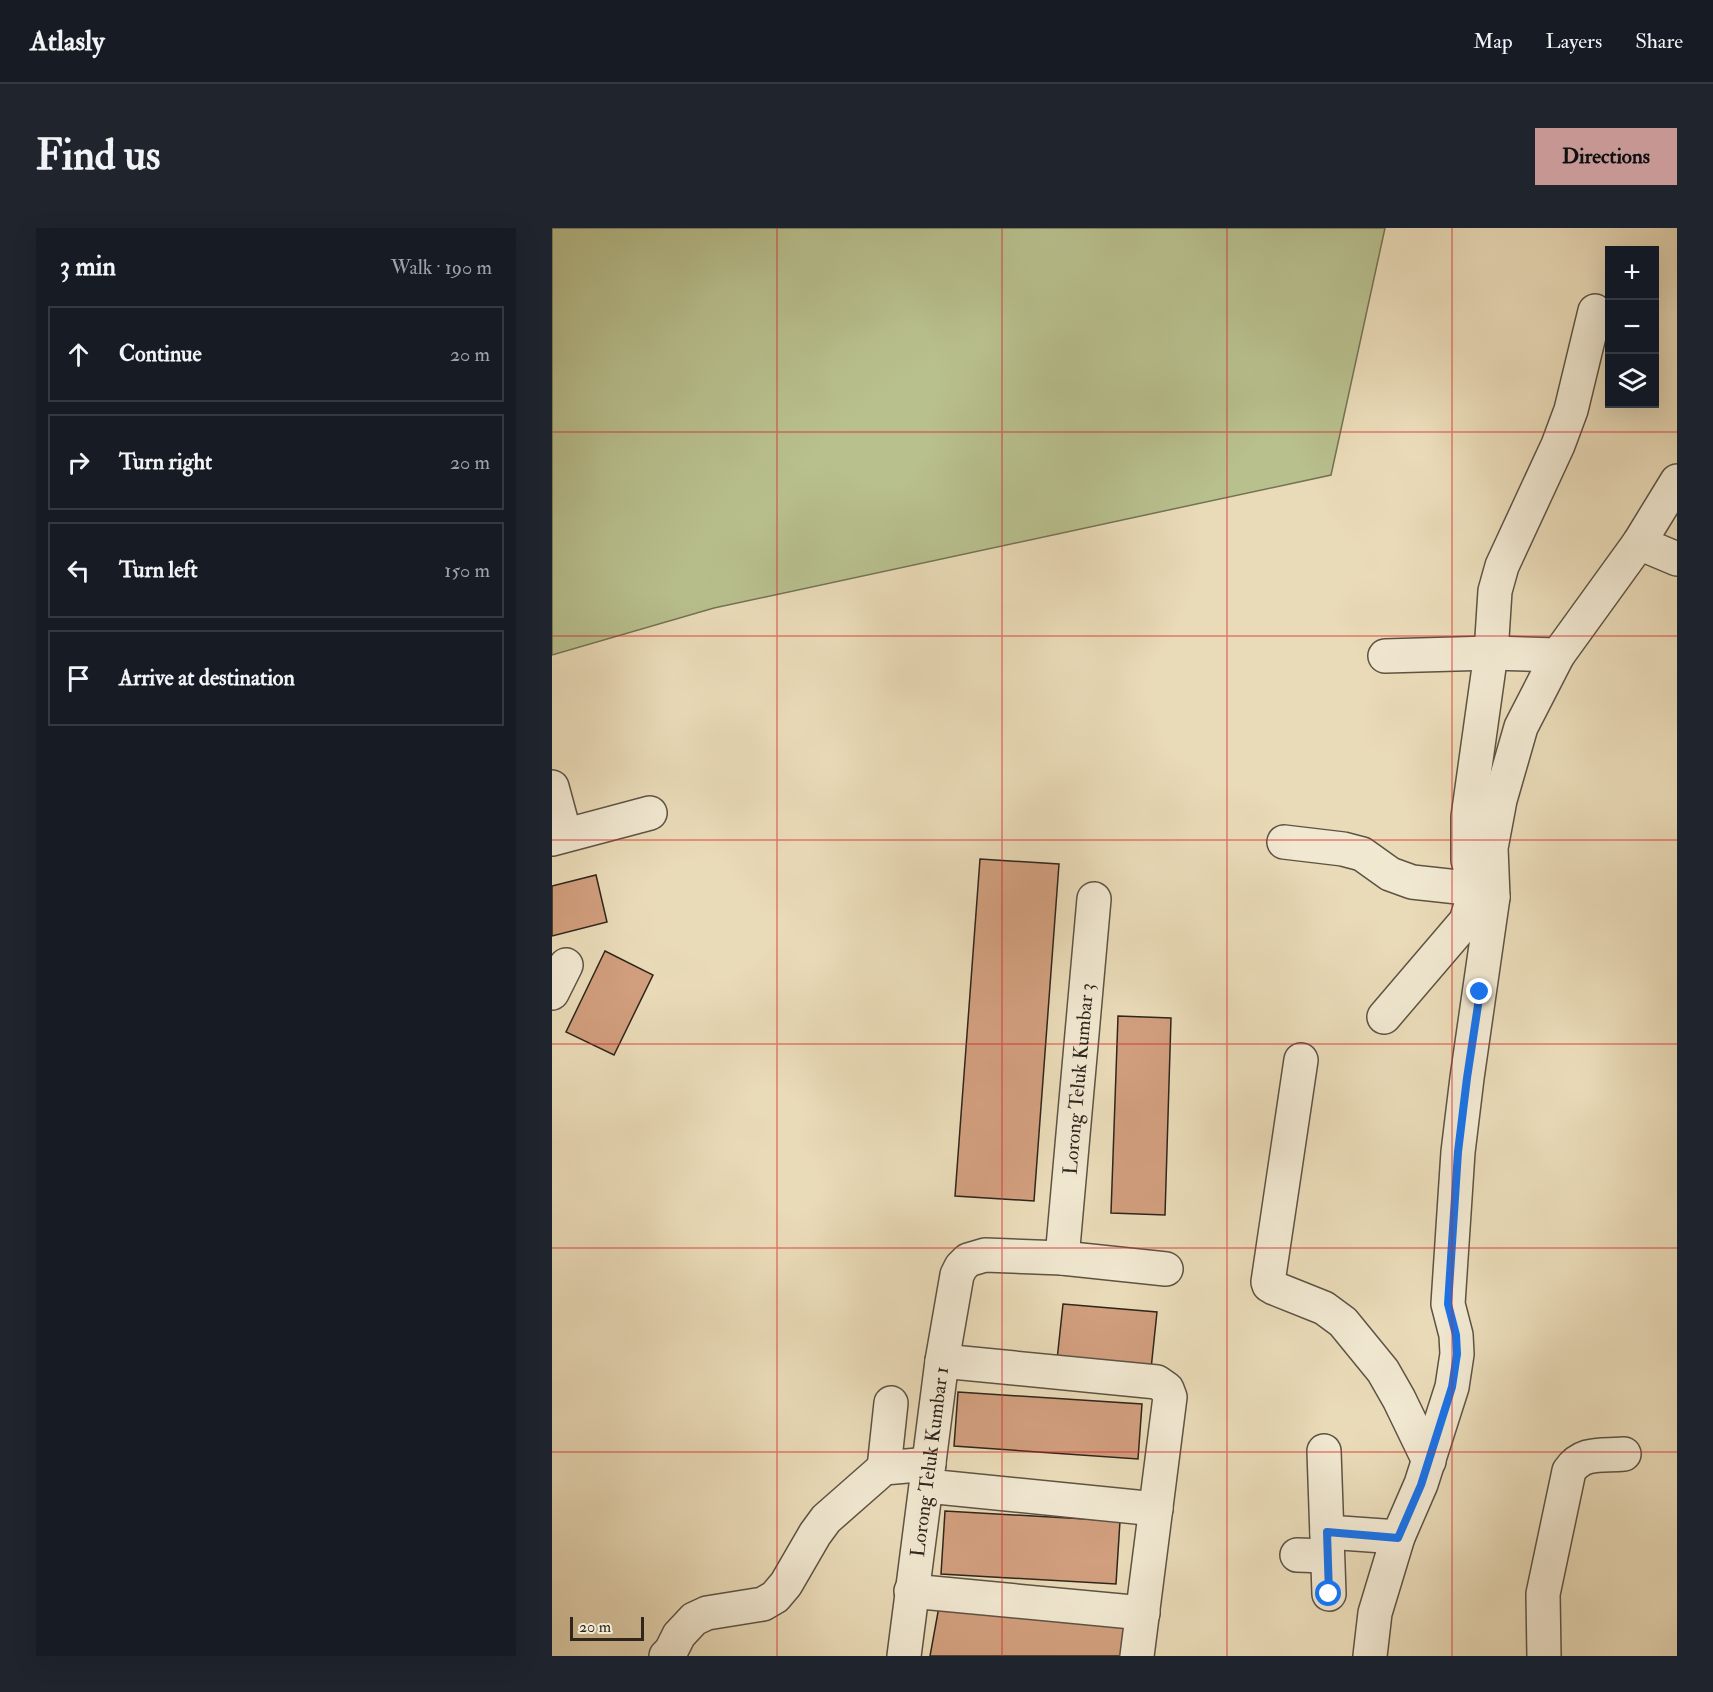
<!DOCTYPE html>
<meta charset="utf-8">
<style>
body{margin:0;font-family:"IM FELL Double Pica",serif;background:#20242c;color:#f1f3f6}
.controls{position:absolute;right:18px;top:18px;display:grid;overflow:hidden;border-radius:0px;box-shadow:0 6px 24px #0002}
.controls button{width:54px;height:54px;display:grid;place-items:center;padding:0;border:0;border-bottom:2px solid #363941;background:#171b24;color:#f1f3f6;font:30px sans-serif}
.scale{position:absolute;left:18px;bottom:15px;width:74px;box-sizing:border-box;padding-left:6px;border:3px solid #2e261d;border-top:0;font-size:16px;line-height:21px;white-space:nowrap;color:#2e261d;-webkit-text-stroke:4px #f1e8d1;paint-order:stroke}
.stop{position:absolute;width:18px;height:18px;margin:-14px;border:4px solid #1a73e8;border-radius:50%;background:#fff}
.stop.end{background:#1a73e8;border-color:#fff;box-shadow:0 2px 6px #0008}
.list{margin:0;padding:0;list-style:none}
h2{display:flex;justify-content:space-between;align-items:center;height:78px;margin:0;padding:0 24px;font-size:26px}
h2 small{font-size:20px;font-weight:400;color:#9ea1a6}
.list li{display:grid;grid-template-columns:39px 1fr auto;gap:18px;align-items:center;box-sizing:border-box;height:96px;margin:0 12px 12px;padding:0 12px;border:2px solid #363941;border-radius:0px}
.list b{display:block;font-size:22px;white-space:nowrap}
.list em{font-size:20px;font-style:normal;color:#9ea1a6}
.icon{flex:none;width:33px;height:33px;fill:none;stroke:currentColor;stroke-width:2;stroke-linecap:round;stroke-linejoin:round}
.map{position:relative;flex:none;width:1125px;height:1428px;overflow:hidden;border-radius:0px}
header{display:flex;align-items:center;gap:36px;box-sizing:border-box;height:84px;padding:0 30px;background:#171b24;border-bottom:2px solid #363941}
header strong{font-size:28px}
nav{display:flex;gap:33px;margin-inline-start:auto;font-size:21px}
.intro{display:flex;align-items:center;justify-content:space-between;box-sizing:border-box;height:144px;padding:0 36px}
h1{margin:0;font-size:42px}
.button{padding:15px 27px;border-radius:0px;background:#c59692;color:#111;font-size:21px;font-weight:700}
main{display:flex;gap:36px;padding:0 36px}
aside{flex:1;background:#171b24;border-radius:0px;box-shadow:0 6px 24px #0002}
.map>svg:first-child{display:block}
.green{fill:#b8c08e;stroke:#737356;stroke-width:1.5}
.building{fill:#d29f7e;stroke:#2e261d;stroke-width:1.5}
.lines{fill:none;stroke-linecap:round;stroke-linejoin:round}
.minor-casing{stroke:#5d5344;stroke-width:36}
.minor{stroke:#f1e8d1;stroke-width:33}
.route{stroke:#1a73e8;stroke-width:8}
.grid{fill:none;stroke:#d62828;stroke-width:1.5;stroke-opacity:0.55}
.labels{text-anchor:middle;stroke-width:4.5;stroke-linejoin:round;paint-order:stroke}
.street-label{font-size:20px;fill:#2e261d;stroke:#f1e8d1}
</style>
<header>
<strong>Atlasly</strong>
<nav><a>Map</a><a>Layers</a><a>Share</a></nav>
</header>
<div class="intro"><h1>Find us</h1><a class="button">Directions</a></div>
<main>
<aside>
<h2>3 min<small>Walk · 190 m</small></h2>
<ul class="list">
<li><svg class="icon" aria-label="ahead" viewBox="0 0 24 24"><path d="M12 20V5M6 11l6-6 6 6"/></svg><div><b>Continue</b></div><em>20 m</em></li>
<li><svg class="icon" aria-label="right" viewBox="0 0 24 24"><path d="M7 20v-9h11M14 6l5 5-5 5"/></svg><div><b>Turn right</b></div><em>20 m</em></li>
<li><svg class="icon" aria-label="left" viewBox="0 0 24 24"><path d="M17 20v-9H6M10 6l-5 5 5 5"/></svg><div><b>Turn left</b></div><em>150 m</em></li>
<li><svg class="icon" aria-label="arrive" viewBox="0 0 24 24"><path d="M6 21V4h12l-3 4 3 4H6"/></svg><div><b>Arrive at destination</b></div></li>
</ul>
</aside>
<div class="map">
<svg width="1125" height="1428" viewBox="0 0 1125 1428">
<rect width="100%" height="100%" fill="#eadbb8"/>
<filter id="stains"><feTurbulence type="fractalNoise" baseFrequency=".00333" numOctaves="4"/><feColorMatrix values="0 0 0 0 .2 0 0 0 0 .09 0 0 0 0 .02 0 0 0 .5 -.17"/></filter>
<radialGradient id="worn" r=".72"><stop offset=".6" stop-color="#630" stop-opacity="0"/><stop offset="1" stop-color="#630" stop-opacity=".3"/></radialGradient>
<!-- green -->
<path class="green" d="M0,0H833L779,247L162,380L0,427Z"/>
<!-- building -->
<g class="building">
<path d="M428,631L507,636L482,973L403,968Z"/>
<path d="M44,647L55,694L0,708V658Z"/>
<path d="M53,723L101,747L62,827L14,804Z"/>
<path d="M566,788L619,790L613,987L559,985Z"/>
<path d="M511,1076L605,1084L599,1141L505,1132Z"/>
<path d="M406,1164L590,1176L586,1231L402,1218Z"/>
<path d="M393,1283L568,1293L564,1356L389,1346Z"/>
<path d="M388,1373L569,1383L576,1424L575,1428H378Z"/>
</g>
<g class="lines">
<!-- minor casing -->
<g class="minor-casing">
<g id="minor">
<path d="M1087,315L1125,331"/>
<path d="M833,428L939,425L1006,427"/>
<path d="M0,559L13,607"/>
<path d="M0,611L98,585"/>
<path d="M732,614L791,621L810,626L838,646L860,654L924,661L941,669"/>
<path d="M0,765L14,737"/>
<path d="M832,789L914,693L924,661L916,632V589L939,425L943,363L950,338L1006,217L1019,182L1043,83"/>
<path d="M749,832L716,1054L717,1057L722,1060L772,1080L791,1094L831,1143L847,1171L877,1233"/>
<path id="s1" d="M510,1030L542,671"/>
<path d="M390,1133L605,1154L615,1161L618,1169L585,1428"/>
<path d="M772,1223L777,1366"/>
<path d="M332,1240L339,1175"/>
<path d="M375,1258L604,1281"/>
<path d="M775,1304L846,1309"/>
<path d="M745,1327L775,1328"/>
<path d="M359,1363L591,1385"/>
<path d="M114,1428L119,1423L127,1407L142,1391L155,1385L211,1376L223,1369L234,1356L263,1306L274,1291L332,1240L377,1236"/>
<path id="s2" d="M352,1428L390,1133L405,1047L409,1039L416,1032L433,1027L510,1030L614,1041"/>
<path d="M818,1428L823,1385L846,1309L869,1256L900,1159L905,1126L904,1107L896,1076L906,924L915,850L941,669L939,620L948,572L969,499L1006,427L1087,315L1125,253"/>
<path d="M992,1428L991,1366L1017,1243C1031,1223 1049,1228 1072,1226"/>
</g>
</g>
<!-- minor -->
<use href="#minor" class="minor"/>
</g>
<g class="lines">
<!-- route -->
<path class="route" d="M777,1366L775,1304L846,1310L869,1257L900,1159L905,1126L904,1107L896,1076L906,924L915,850L928,764"/>
</g>
<!-- grid -->
<path class="grid" d="M225,0V1428M450,0V1428M675,0V1428M900,0V1428M0,204H1125M0,408H1125M0,612H1125M0,816H1125M0,1020H1125M0,1224H1125"/>
<g class="labels">
<!-- street labels -->
<g class="street-label">
<text dy="7" stroke="none"><textPath href="#s1" startOffset="180">Lorong Teluk Kumbar 3</textPath></text>
<text dy="7" stroke="none"><textPath href="#s2" startOffset="196">Lorong Teluk Kumbar 1</textPath></text>
</g>
</g>
<rect width="100%" height="100%" filter="url(#stains)"/>
<rect width="100%" height="100%" fill="url(#worn)"/>
</svg>
<div class="controls">
<button>+</button>
<button>−</button>
<button><svg class="icon" aria-label="layers" viewBox="0 0 24 24"><path d="M12 4l9 5-9 5-9-5zM3 14l9 5 9-5"/></svg></button>
</div>
<div class="scale">20 m</div>
<div class="stop" style="left:777px;top:1366px"></div>
<div class="stop end" style="left:928px;top:764px"></div>
</div>
</main>
